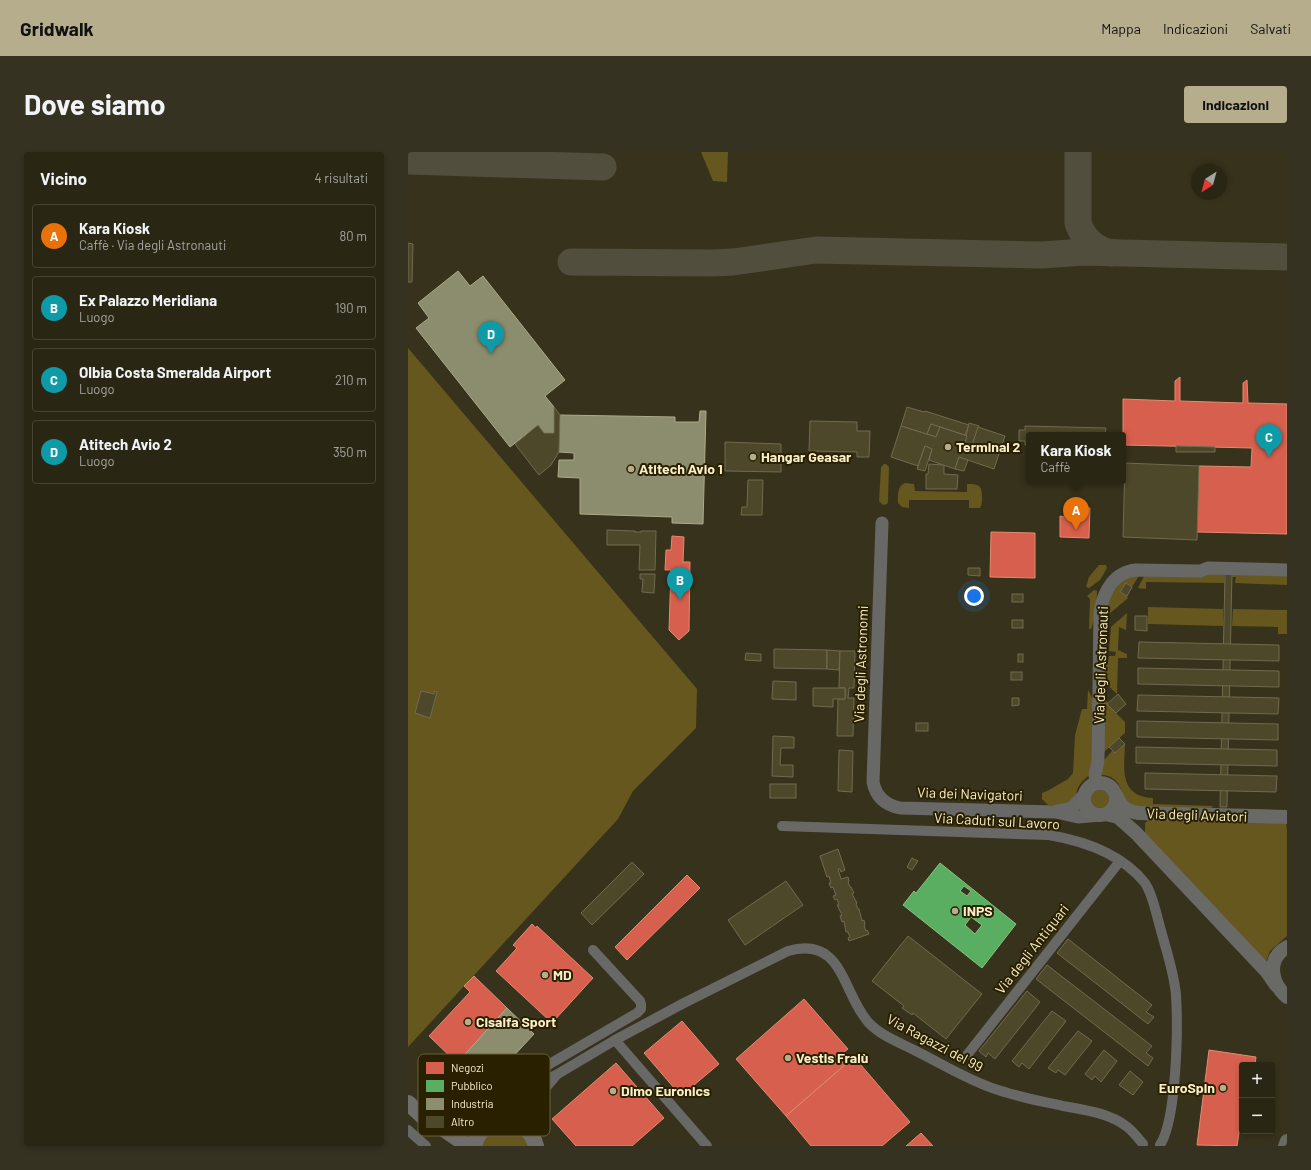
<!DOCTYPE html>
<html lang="it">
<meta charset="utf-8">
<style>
body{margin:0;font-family:Barlow,sans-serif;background:#353222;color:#f1f3f6}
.controls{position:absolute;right:12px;bottom:12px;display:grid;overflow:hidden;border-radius:4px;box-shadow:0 2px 6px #0003}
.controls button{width:36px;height:36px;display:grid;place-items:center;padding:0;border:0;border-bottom:1px solid #454334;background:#292614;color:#f1f3f6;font:20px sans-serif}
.compass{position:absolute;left:783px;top:12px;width:36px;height:36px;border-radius:50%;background:#292614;box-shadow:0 2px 6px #0003;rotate:216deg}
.you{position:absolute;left:566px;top:444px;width:14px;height:14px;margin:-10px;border:3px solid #fff;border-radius:50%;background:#1a73e8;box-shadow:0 0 0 6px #1a73e833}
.badge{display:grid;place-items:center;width:26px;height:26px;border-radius:50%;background:#b6ad8c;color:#fff;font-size:13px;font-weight:700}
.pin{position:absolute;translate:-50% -33px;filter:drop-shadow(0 1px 2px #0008)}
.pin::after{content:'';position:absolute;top:21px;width:14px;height:12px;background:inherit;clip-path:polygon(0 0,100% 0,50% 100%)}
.popup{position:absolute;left:618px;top:280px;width:100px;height:52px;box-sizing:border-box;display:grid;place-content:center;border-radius:4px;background:#292614;filter:drop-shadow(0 1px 3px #0005);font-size:13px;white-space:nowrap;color:#a5a5a0}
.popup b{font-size:15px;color:#f1f3f6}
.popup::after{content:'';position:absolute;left:50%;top:100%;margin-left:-8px;border:8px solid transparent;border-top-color:#292614}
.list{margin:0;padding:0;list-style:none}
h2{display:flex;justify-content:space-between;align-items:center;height:52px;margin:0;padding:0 16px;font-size:17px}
h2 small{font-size:13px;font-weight:400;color:#a5a5a0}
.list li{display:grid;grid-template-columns:26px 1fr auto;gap:12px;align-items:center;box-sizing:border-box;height:64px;margin:0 8px 8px;padding:0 8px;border:1px solid #454334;border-radius:4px}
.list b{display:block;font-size:15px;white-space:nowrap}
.list p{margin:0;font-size:13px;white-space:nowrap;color:#a5a5a0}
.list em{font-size:13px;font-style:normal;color:#a5a5a0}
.map{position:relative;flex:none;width:879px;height:994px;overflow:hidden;border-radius:4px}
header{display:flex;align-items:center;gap:24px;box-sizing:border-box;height:56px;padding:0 20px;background:#b6ad8c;color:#111}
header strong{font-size:19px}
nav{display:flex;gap:22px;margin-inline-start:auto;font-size:14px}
.intro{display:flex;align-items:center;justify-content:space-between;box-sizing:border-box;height:96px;padding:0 24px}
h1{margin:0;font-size:28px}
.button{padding:10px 18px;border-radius:4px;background:#b6ad8c;color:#111;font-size:14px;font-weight:700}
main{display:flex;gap:24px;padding:0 24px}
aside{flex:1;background:#292614;border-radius:4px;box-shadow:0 2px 6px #0003}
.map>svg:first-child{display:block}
.green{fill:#66571e}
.shops{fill:#d6604d;stroke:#e18b72}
.public{fill:#5aae61;stroke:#8ac280;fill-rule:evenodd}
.industry{fill:#8c8c6e;stroke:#adaa89}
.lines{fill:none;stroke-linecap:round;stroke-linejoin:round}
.taxiway{stroke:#524e3d;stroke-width:27}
.building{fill:#4e482a;stroke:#706a50}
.minor{stroke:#686866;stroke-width:10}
.tertiary{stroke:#686866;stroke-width:13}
.secondary{stroke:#696965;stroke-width:14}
.primary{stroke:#706e6b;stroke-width:16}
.poi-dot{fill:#b6ad8c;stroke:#292000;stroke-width:1.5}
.labels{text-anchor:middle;stroke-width:4;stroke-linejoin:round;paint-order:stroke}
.poi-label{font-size:14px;font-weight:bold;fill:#faefc9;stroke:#292000;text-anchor:start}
.street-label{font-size:14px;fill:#faefc9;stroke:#292000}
.key{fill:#292000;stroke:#685e3c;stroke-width:1}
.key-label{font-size:11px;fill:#faefc9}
</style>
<header>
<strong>Gridwalk</strong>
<nav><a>Mappa</a><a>Indicazioni</a><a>Salvati</a></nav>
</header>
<div class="intro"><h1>Dove siamo</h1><a class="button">Indicazioni</a></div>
<main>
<aside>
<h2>Vicino<small>4 risultati</small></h2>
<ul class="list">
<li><span class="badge" style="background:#e8710a">A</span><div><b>Kara Kiosk</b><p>Caffè · Via degli Astronauti</p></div><em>80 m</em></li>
<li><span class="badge" style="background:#0f9aa8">B</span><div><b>Ex Palazzo Meridiana</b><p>Luogo</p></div><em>190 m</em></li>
<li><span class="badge" style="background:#0f9aa8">C</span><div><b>Olbia Costa Smeralda Airport</b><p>Luogo</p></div><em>210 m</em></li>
<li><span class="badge" style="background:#0f9aa8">D</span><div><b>Atitech Avio 2</b><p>Luogo</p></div><em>350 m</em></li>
</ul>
</aside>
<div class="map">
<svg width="879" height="994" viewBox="0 0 879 994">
<rect width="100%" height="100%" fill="#37321b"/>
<!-- green -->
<g class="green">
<path d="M293,0H320L319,30L305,29Z"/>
<path d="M0,196L289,537L288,576L225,639L210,667L0,895Z"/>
<path d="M476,312H478L481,315L480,350L479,352L475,353L471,349L473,315Z"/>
<path d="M497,331L506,332L507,339L559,340V332C571,332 574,333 574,346C574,350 574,352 572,356H561V348H501V356L494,355L490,351C490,343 489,334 497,331Z"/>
<path d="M691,413H698L699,416L692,428L681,436L678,435L681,425Z"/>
<path d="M738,420L816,421V431L738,430V437L730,436Z"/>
<path d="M732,422L724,435L718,431L712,440L719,444L720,446L700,463H697L699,448L715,427Z"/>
<path d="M824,422L879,423V433L827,431L828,425H824Z"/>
<path d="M686,438L689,439L688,462L683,477H681L682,447L679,444Z"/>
<path d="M740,455L815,457V474L740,472Z"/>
<path d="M825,457L879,458V482H870V475L824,474Z"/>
<path d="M719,461L718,478L711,475L710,498L719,502V506H710L709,542L696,530L698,528V515H696L700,510L701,504H707L708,500L701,499L703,475Z"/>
<path d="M680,538L686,549L685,618C681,625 675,627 671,634C668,638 669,643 667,646C662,656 649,654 640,653L634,647V641L641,638L660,627L665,621L667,583L674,557H679Z"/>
<path d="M698,548L700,551L699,552L717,570V581L696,600L695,551Z"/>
<path d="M717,592C716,616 711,645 745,646V652L805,654L801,659L731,658L716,651C715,640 712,628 700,624C696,623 695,624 692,621L697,607L704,599L707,601Z"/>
<circle cx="692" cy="647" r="9"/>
<path d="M744,665L878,670L879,679V784L862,799L857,812L737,681V671Z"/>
<path d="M92,975L113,980L122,994H72L80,981Z"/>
</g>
<!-- shops -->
<g class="shops">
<path d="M772,225V249L835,251V231L839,228L840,251L879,252V382L789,380L791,314L843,315L844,296L715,293V247L767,249V229Z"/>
<path d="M657,355L682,356L681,386L652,385V364L656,365Z"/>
<path d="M583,380L627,381V426L582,425Z"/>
<path d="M264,384L276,385L275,410H282L281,479L271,488L261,478L263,418H257L258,398H263Z"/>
<path d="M279,723L292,736L219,808L207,795Z"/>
<path d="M124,772L128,776L129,774L185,826L144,871L88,819L109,796L105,793Z"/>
<path d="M66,824L99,856L49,911L21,884L62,840L56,834Z"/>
<path d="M396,847L440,897L430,905L437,913L378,964L328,907Z"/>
<path d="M274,869L311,912L273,944L236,901Z"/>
<path d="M801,898L848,905L847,913H834V960L829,994L789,993Z"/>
<path d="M446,905L502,970L474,994H403L378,964Z"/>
<path d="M208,911L256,966L224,994H168L144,967Z"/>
<path d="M513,981L525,994H498Z"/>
</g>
<!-- public -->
<path class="public" d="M532,711L608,772L574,816L495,753L506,739L508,741ZM556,734L563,739L559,744L552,739ZM563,765L574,773L567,782L557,773Z"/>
<!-- industry -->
<g class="industry">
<path d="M50,119L62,134L75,124L157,228L137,244L146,255V281H136L130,273L102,295L8,176L21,166L10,151Z"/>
<path d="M292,259H298L295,372L264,371V365L172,362V326L150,325L151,308H166V301L151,300L152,263L267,265V270H291Z"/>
<path d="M99,856L126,882L76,936L49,911Z"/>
</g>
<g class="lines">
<!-- taxiway -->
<g class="taxiway">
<path d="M670,0V71C676,88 687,98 704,101"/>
<path d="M0,9L195,15"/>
<path d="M163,110L304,111L325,110L408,98L634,103L676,100L879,105"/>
</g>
</g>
<!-- building -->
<g class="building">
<path d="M0,91L5,92L4,130H0Z"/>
<path d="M146,255L152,263L151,300L143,313L131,323L107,292L130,273L136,281H146Z"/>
<path d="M499,255L516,260L517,259L561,273L557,283L523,272L519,282L493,274Z"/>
<path d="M402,269L449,270V279H462L461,305H449V300L401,299Z"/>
<path d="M561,271L571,274L563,296L556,294Z"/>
<path d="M523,272L532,275L528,285L519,282Z"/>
<path d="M493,274L528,285L532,275L559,284L556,294L563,296L570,275L597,284L586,317L551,305L547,317L521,308L524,297L517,294L510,314L483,305Z"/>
<path d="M617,274L698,276L697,283H621V293H617V289H611V278H617Z"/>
<path d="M317,290L373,292V320L317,319Z"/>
<path d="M517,294L524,297L517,319L509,317Z"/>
<path d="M768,294L807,295V300H768Z"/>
<path d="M551,305L560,308L556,319L547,317Z"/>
<path d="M717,311L791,314L789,388L715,385Z"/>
<path d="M521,312L536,313V322L550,323L549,337H518V322H520Z"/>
<path d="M340,328H355L354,363H333L334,355H339Z"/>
<path d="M199,378L227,379V380H233V379H248L247,418H231L232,393H199Z"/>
<path d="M560,416H572V424L560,423Z"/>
<path d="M817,421H824L819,655H812Z"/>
<path d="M232,422H247L246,441L234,440L235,427H232Z"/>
<path d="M718,431L724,435L719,444L712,440Z"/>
<rect x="604" y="442" width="11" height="8"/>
<path d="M727,464H739V479L727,478Z"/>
<rect x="604" y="468" width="11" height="8"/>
<path d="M731,490L871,493V509L730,506Z"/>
<path d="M366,497L419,498V517L366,516Z"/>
<path d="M419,498L432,499L431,518L419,517Z"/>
<path d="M432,499H447L446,536H441L440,546H446L445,584H429L430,547H437V536H431Z"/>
<path d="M338,501L353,502V509L337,508Z"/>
<rect x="610" y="502" width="5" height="8"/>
<path d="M730,516L871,519V535L730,532Z"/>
<rect x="603" y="520" width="11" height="8"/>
<path d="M365,529L388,530V548L364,547Z"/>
<path d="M405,536H437V547H425V555L405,554Z"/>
<path d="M13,539L26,542V539L29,540L22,566L7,561Z"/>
<path d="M710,542L718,552L708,561L699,552Z"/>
<path d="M730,543L871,546L870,562L729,559Z"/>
<path d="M604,546H611V553L604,554Z"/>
<path d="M729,569L870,572V588L729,585Z"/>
<rect x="508" y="571" width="12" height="8"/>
<path d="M365,584L386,585V596H373L372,613H385V625L364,624Z"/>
<path d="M711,586L717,592L707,601L701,595Z"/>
<path d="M728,595L869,598V614L728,611Z"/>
<path d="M431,598L445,599L444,640L430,639Z"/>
<path d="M737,621L869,624L868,640L737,637Z"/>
<rect x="362" y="632" width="26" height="14"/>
<path d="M430,697L437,718L433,720L432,717H430L433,727L440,725L441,729L440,730L442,735H443L446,741L444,742L449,751L448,752L450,757H451L454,769L456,768L457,773L456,774L458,779L459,778L461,782L441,789L440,786L442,785L440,780H438L436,769L434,770L432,764L434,763L429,753H431L429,747L427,748L425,744L428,743L425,735L423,736L421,731H423L421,724L419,725L412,704Z"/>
<path d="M504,706L510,709L504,718L499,715Z"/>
<path d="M224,710L236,722L184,773L173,761Z"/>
<path d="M378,729L395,753L337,793L320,768Z"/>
<path d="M500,784L574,842L538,887L505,861L504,863L494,856L496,854L464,829Z"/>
<path d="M660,787L744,853L738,860L746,865L740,872L649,801Z"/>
<path d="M639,813L744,894L738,901L745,906L740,914L628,827Z"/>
<path d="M619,839L632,850L587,907L580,901L578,905L571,899Z"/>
<path d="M644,859L658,869L621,917L614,911L611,915L604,909Z"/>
<path d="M670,879L684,889L657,923L650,918L648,921L640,916Z"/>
<path d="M696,898L709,909L693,930L687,924L684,928L677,922Z"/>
<path d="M722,919L735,930L725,943L711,933Z"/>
</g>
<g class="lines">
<!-- minor -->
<g class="minor">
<path d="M374,674L641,683C676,689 714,702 737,731C745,743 747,758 751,771C757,795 766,819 768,843C770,875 769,967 752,993"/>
<path d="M207,888L299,994"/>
<path d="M559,903L712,709"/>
<path d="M93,968L103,963L120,941L133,930L148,923L207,888L276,851L380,799C436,783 434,842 461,871C473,884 493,891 508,899C534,912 560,928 587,937C610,945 632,949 655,954C677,958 701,961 718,974C725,979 730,986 735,992"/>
<path d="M85,971L75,951L229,861L233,857V852L232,849L185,798"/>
<path d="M0,978L18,994"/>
<path d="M124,983C120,953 128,946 147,925"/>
</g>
<!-- tertiary -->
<g class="tertiary">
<path d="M474,371L465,630C468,645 477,653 492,656L648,660L670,665L693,663"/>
<path d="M688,632L687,623L690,609L692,459C696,439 706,420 728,418L792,419L800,416L879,418"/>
<path d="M649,659L664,656L678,641"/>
</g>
<!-- secondary -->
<g class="secondary">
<circle cx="692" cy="647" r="16"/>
<path d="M708,643C712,654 718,659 730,661L879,665"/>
<path d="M698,662L710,665L728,681L859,820L868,833"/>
<path d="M879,795C858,807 863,831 879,845"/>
<path d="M877,994L879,989"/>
</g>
<!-- primary -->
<g class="primary">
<path d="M0,951L22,971L34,976L53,989L59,994"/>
<path d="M66,994C74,960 120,961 128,994"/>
</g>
</g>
<!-- markers -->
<g class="poi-dot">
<circle cx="540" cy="295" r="4"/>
<circle cx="345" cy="305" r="4"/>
<circle cx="223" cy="317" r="4"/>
<circle cx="547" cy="759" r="4"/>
<circle cx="137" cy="823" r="4"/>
<circle cx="60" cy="870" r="4"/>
<circle cx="380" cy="906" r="4"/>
<circle cx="815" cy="936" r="4"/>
<circle cx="205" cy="939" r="4"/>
</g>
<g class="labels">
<!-- poi labels -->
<g class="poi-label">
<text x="548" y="300">Terminal 2</text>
<text x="353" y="310">Hangar Geasar</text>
<text x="231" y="322">Atitech Avio 1</text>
<text x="555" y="764">INPS</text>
<text x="145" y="828">MD</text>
<text x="68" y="875">Cisalfa Sport</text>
<text x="388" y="911">Vestis Fralù</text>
<text x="807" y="941" text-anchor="end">EuroSpin</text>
<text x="213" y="944">Dimo Euronics</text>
</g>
<!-- street labels -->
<g class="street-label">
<text transform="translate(453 512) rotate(-88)" y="5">Via degli Astronomi</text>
<text transform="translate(693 513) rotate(-88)" y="5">Via degli Astronauti</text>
<text transform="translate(562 642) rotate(2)" y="5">Via dei Navigatori</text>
<text transform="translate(789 663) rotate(2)" y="5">Via degli Aviatori</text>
<text transform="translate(589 669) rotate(3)" y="5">Via Caduti sul Lavoro</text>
<text transform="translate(624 797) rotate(-52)" y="5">Via degli Antiquari</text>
<text transform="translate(527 891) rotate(28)" y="5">Via Ragazzi del 99</text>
</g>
</g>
<!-- legend -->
<rect x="10" y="902" width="132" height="82" rx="6" class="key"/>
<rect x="18" y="910" width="18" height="12" fill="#d6604d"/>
<rect x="18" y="928" width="18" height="12" fill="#5aae61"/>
<rect x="18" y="946" width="18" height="12" fill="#8c8c6e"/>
<rect x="18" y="964" width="18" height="12" fill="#4e482a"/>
<g class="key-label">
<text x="43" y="920">Negozi</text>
<text x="43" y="938">Pubblico</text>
<text x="43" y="956">Industria</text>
<text x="43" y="974">Altro</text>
</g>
</svg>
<div class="controls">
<button>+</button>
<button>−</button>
</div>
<svg class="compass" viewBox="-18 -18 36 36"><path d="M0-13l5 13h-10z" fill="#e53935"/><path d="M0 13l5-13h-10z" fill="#a5a5a0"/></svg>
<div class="you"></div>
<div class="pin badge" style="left:668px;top:378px;background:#e8710a">A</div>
<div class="popup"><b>Kara Kiosk</b>Caffè</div>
<div class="pin badge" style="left:272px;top:448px;background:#0f9aa8">B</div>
<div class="pin badge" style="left:861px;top:305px;background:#0f9aa8">C</div>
<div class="pin badge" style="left:83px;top:202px;background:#0f9aa8">D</div>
</div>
</main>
